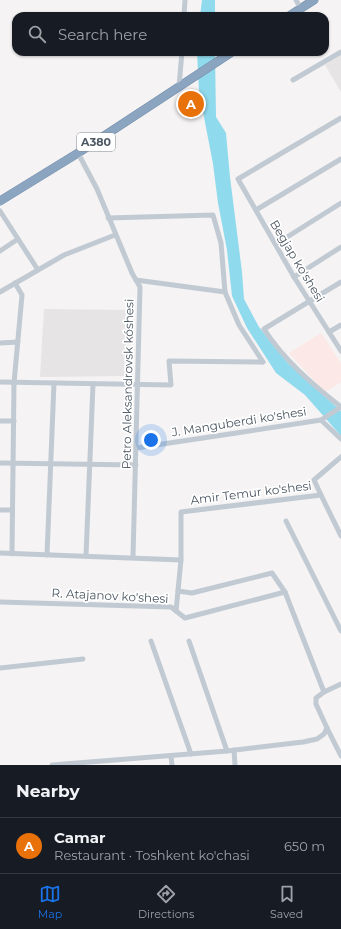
<!DOCTYPE html>
<meta charset="utf-8">
<style>
body{margin:0;font-family:Montserrat,sans-serif;background:#20242c;color:#f1f3f6}
.you{position:absolute;left:151px;top:440px;width:14px;height:14px;margin:-10px;border:3px solid #fff;border-radius:50%;background:#1a73e8;box-shadow:0 0 0 6px #1a73e833}
.badge{display:grid;place-items:center;width:26px;height:26px;border-radius:50%;background:#1a73e8;color:#fff;font-size:13px;font-weight:700}
.pin{position:absolute;translate:-50% -50%;border:2px solid #fff;box-shadow:0 1px 4px #0006}
.list{margin:0;padding:0;list-style:none}
h2{display:flex;justify-content:space-between;align-items:center;height:52px;margin:0;padding:0 16px;font-size:17px}
h2 small{font-size:13px;font-weight:400;color:#9ea1a6}
.list li{display:grid;grid-template-columns:26px 1fr auto;gap:12px;align-items:center;box-sizing:border-box;height:56px;padding:0 16px;border-top:1px solid #363941}
.list b{display:block;font-size:15px;white-space:nowrap}
.list p{margin:0;font-size:13px;white-space:nowrap;color:#9ea1a6}
.list em{font-size:13px;font-style:normal;color:#9ea1a6}
.icon{flex:none;width:22px;height:22px;fill:none;stroke:currentColor;stroke-width:2;stroke-linecap:round;stroke-linejoin:round}
.map{position:relative;flex:none;width:341px;height:765px;overflow:hidden}
.search{position:absolute;background:#171b24;box-shadow:0 1px 3px #0004;left:12px;right:12px;top:12px;height:44px;display:flex;align-items:center;gap:10px;box-sizing:border-box;padding:0 14px;border-radius:12px;color:#9ea1a6;font-size:15px}
.sheet{height:108px;background:#171b24}
nav{display:flex;justify-content:space-around;align-items:center;box-sizing:border-box;height:56px;border-top:1px solid #363941;background:#171b24;font-size:11px;color:#9ea1a6}
nav a{display:grid;justify-items:center;gap:2px}
nav .on{color:#1a73e8}
.map>svg:first-child{display:block}
.education{fill:#e6e4e5}
.medical{fill:#fce8e6}
.water{fill:#90daee}
.lines{fill:none;stroke-linecap:round;stroke-linejoin:round}
.highway-casing{stroke:#7690ad;stroke-width:9}
.minor{stroke:#c1cad2;stroke-width:5}
.highway{stroke:#8ba5c1;stroke-width:8}
.labels{text-anchor:middle;stroke-width:3.5;stroke-linejoin:round;paint-order:stroke}
.shield{fill:#fff;stroke:#808990;stroke-width:1}
.shield-label{font-size:11px;font-weight:bold;fill:#4a5661}
.street-label{font-size:12px;fill:#4a5661;stroke:#fff}
</style>
<div class="map">
<svg width="341" height="765" viewBox="0 0 341 765">
<rect width="100%" height="100%" fill="#f5f3f3"/>
<!-- education -->
<g class="education">
<path d="M341,55V92L325,65Z"/>
<path d="M44,309L126,310L125,376L40,377Z"/>
</g>
<!-- medical -->
<path class="medical" d="M321,333L341,363V382L325,392L289,353Z"/>
<!-- water -->
<g class="water">
<path d="M202,0H215V16H200Z"/>
<path d="M197,52H215L216,117L226,133L230,177L242,272L244,299L259,327L288,363L341,411V436L305,395L276,373L247,328L232,296L227,250L218,203L213,164L199,91Z"/>
</g>
<g class="lines">
<!-- highway casing -->
<g class="highway-casing">
<g id="highway">
<path d="M289,16L314,0"/>
<path d="M0,201L78,153L232,52"/>
</g>
</g>
<!-- minor -->
<g class="minor">
<path d="M296,0L301,9"/>
<path d="M184,16L185,0"/>
<path d="M293,80L341,52"/>
<path d="M179,86L182,52"/>
<path d="M341,118L238,179L294,277L341,351"/>
<path d="M78,153L97,189L132,273L140,287L133,557"/>
<path d="M256,210L341,159"/>
<path d="M0,211L38,270"/>
<path d="M108,218L213,215L221,243L225,292L239,325L263,362"/>
<path d="M276,244L341,203"/>
<path d="M0,251L18,239"/>
<path d="M294,277L341,247"/>
<path d="M136,280L225,292"/>
<path d="M0,292L64,255L115,235"/>
<path d="M329,332L341,325"/>
<path d="M0,343L18,342"/>
<path d="M0,382L171,385L169,361L263,362"/>
<path d="M341,407C312,384 284,360 264,329L341,282"/>
<path d="M321,420L341,439"/>
<path d="M0,421H14"/>
<path d="M136,448L243,432L321,420L341,407"/>
<path d="M0,463L136,465"/>
<path d="M321,495L341,536"/>
<path d="M0,510H12"/>
<path d="M286,521L341,631"/>
<path d="M0,553L181,560"/>
<path d="M12,554L14,383L22,295L15,283"/>
<path d="M47,555L54,383"/>
<path d="M86,556L93,384"/>
<path d="M178,591L192,593L272,573L285,592L324,692"/>
<path d="M0,602L171,607L185,618L285,592"/>
<path d="M176,611L181,560V512L321,495L314,480L341,457"/>
<path d="M151,641L191,754"/>
<path d="M189,641L227,751"/>
<path d="M0,668L83,659"/>
<path d="M327,728L341,756"/>
<path d="M234,750L235,765"/>
<path d="M171,756L172,765"/>
<path d="M52,765L227,751L303,742L317,739L324,734L327,728L316,704V698L324,692L341,684"/>
</g>
<!-- highway -->
<use href="#highway" class="highway"/>
</g>
<g class="labels">
<!-- shield labels -->
<rect class="shield" x="77" y="133" width="38" height="18" rx="3"/>
<g class="shield-label">
<text x="96" y="146">A380</text>
</g>
<!-- street labels -->
<g class="street-label">
<text transform="translate(297 261) rotate(59)" y="4">Begjap ko'shesi</text>
<text transform="translate(128 384) rotate(-89)" y="4">Petro Aleksandrovsk kóshesi</text>
<text transform="translate(239 422) rotate(-9)" y="4">J. Manguberdi ko'shesi</text>
<text transform="translate(251 493) rotate(-7)" y="4">Amir Temur ko'shesi</text>
<text transform="translate(110 596) rotate(3)" y="4">R. Atajanov ko'shesi</text>
</g>
</g>
</svg>
<div class="you"></div>
<div class="pin badge" style="left:191px;top:104px;background:#e8710a">A</div>
<div class="search"><svg class="icon" aria-label="search" viewBox="0 0 24 24"><circle cx="10" cy="10" r="6"/><path d="M15 15l6 6"/></svg>Search here</div>
</div>
<section class="sheet">
<h2>Nearby<small></small></h2>
<ul class="list">
<li><span class="badge" style="background:#e8710a">A</span><div><b>Camar</b><p>Restaurant · Toshkent ko'chasi</p></div><em>650 m</em></li>
</ul>
</section>
<nav>
<a class="on"><svg class="icon" aria-label="map" viewBox="0 0 24 24"><path d="M3 6l6-2 6 2 6-2v14l-6 2-6-2-6 2zM9 4v14M15 6v14"/></svg>Map</a>
<a><svg class="icon" aria-label="directions" viewBox="0 0 24 24"><path d="M12 3l9 9-9 9-9-9zM9 14v-3h6M13 9l2 2-2 2"/></svg>Directions</a>
<a><svg class="icon" aria-label="saved" viewBox="0 0 24 24"><path d="M7 4h10v16l-5-4-5 4z"/></svg>Saved</a>
</nav>
